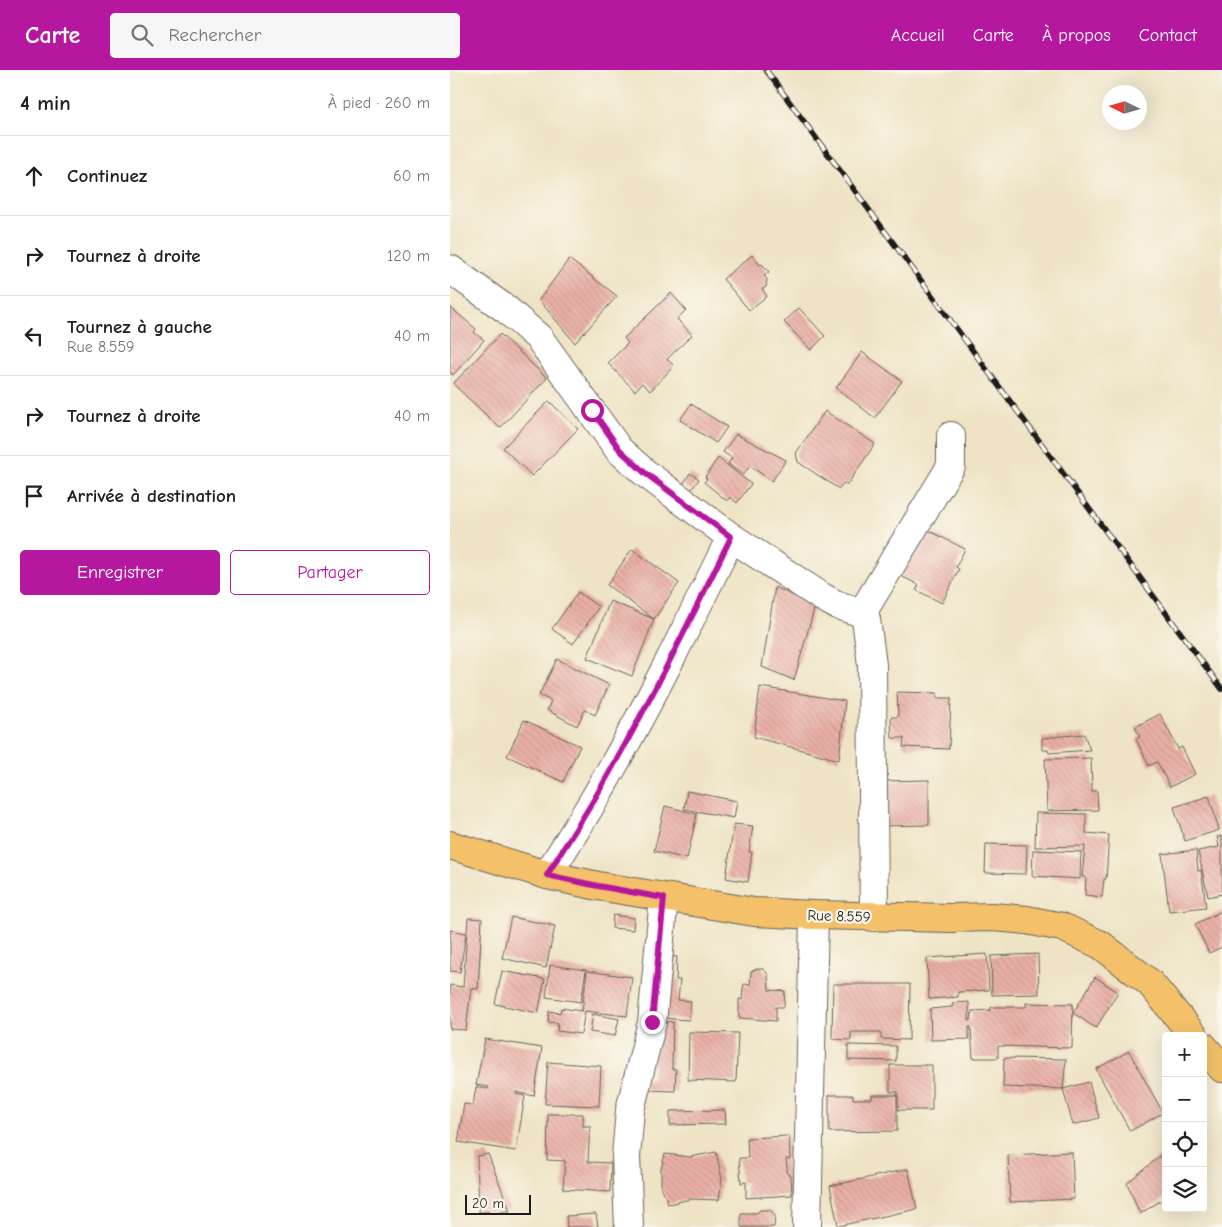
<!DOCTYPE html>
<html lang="fr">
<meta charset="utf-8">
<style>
body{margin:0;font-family:"Comic Neue",sans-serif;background:#f6f6f6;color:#202124}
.controls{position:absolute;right:15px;bottom:15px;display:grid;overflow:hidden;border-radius:5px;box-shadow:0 5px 20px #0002}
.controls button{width:45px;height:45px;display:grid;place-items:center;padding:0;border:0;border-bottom:1px solid #e0e0e0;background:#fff;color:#202124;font:25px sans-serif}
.compass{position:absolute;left:652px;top:15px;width:45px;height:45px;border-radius:50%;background:#fff;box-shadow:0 5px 20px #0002;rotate:275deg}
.scale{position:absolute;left:15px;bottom:12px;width:66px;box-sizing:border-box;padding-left:5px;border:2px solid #1c1c1c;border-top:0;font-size:14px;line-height:18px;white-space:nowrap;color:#1c1c1c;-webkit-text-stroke:4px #fbf7ec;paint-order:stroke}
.stop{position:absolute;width:15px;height:15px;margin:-11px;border:4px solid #b5179e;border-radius:50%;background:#fff}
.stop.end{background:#b5179e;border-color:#fff;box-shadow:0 1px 5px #0008}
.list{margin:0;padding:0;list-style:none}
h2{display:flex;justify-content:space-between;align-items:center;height:65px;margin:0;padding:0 20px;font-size:21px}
h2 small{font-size:16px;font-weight:400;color:#757577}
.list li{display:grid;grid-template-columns:32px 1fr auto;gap:15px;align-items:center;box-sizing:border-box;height:80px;padding:0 20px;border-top:1px solid #e0e0e0}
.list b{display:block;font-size:19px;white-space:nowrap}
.list p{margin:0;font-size:16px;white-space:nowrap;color:#757577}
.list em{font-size:16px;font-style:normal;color:#757577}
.actions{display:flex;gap:10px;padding:15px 20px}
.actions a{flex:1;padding:11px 0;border:1px solid #b5179e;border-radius:5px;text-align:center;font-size:18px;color:#b5179e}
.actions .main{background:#b5179e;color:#fff}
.icon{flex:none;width:28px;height:28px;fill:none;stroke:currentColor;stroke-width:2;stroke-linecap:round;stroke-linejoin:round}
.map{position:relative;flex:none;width:772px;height:1157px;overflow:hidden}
header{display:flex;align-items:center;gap:30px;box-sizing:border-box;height:70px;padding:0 25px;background:#b5179e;color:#fff}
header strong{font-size:24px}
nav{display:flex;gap:28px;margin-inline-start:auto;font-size:18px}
.search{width:350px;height:45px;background:#f6f6f6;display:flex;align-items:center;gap:12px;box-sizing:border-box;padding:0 18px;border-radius:5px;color:#757577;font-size:19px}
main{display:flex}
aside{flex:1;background:#fff}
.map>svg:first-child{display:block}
.building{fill:url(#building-back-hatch)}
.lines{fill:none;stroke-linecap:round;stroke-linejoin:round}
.minor-casing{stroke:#666257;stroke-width:30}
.major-casing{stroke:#666257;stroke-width:30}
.minor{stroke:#fff;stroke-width:28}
.major{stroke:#f4c16a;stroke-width:28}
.rail-casing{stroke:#1c1c1c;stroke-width:5.5}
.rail{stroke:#fbf7ec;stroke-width:4;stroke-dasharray:11;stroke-linecap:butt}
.route{stroke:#b5179e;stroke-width:6}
.labels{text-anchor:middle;stroke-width:4.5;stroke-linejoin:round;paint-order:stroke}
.street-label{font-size:15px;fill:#1c1c1c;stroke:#fbf7ec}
</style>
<header>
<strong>Carte</strong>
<div class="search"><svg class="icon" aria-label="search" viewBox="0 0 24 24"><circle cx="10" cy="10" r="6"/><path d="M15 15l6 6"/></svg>Rechercher</div>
<nav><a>Accueil</a><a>Carte</a><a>À propos</a><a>Contact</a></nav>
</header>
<main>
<aside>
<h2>4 min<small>À pied · 260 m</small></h2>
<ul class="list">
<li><svg class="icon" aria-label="ahead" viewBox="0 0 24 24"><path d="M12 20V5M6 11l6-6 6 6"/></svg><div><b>Continuez</b></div><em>60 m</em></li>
<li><svg class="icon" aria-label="right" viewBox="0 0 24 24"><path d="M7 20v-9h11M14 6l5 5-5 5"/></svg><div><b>Tournez à droite</b></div><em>120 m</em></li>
<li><svg class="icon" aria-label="left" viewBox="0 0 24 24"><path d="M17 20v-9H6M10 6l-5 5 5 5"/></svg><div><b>Tournez à gauche</b><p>Rue 8.559</p></div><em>40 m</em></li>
<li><svg class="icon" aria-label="right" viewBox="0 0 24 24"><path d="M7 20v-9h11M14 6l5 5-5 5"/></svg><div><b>Tournez à droite</b></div><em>40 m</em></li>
<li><svg class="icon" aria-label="arrive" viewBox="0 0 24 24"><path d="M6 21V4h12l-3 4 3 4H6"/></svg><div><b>Arrivée à destination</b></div></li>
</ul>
<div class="actions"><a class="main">Enregistrer</a><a>Partager</a></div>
</aside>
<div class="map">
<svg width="772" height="1157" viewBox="0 0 772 1157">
<defs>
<pattern id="building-back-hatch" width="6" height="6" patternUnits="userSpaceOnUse" patternTransform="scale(1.25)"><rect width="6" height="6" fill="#e9afa6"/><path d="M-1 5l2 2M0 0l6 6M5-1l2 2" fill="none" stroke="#c7968e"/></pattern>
</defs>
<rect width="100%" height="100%" fill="#fbf7ec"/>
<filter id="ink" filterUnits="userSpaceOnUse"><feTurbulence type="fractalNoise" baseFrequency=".02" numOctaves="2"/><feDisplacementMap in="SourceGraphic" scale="10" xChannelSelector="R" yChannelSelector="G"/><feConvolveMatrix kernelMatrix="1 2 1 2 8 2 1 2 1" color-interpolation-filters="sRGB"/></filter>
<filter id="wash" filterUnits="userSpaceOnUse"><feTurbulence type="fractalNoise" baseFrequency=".0096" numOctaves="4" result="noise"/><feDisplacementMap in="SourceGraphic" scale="20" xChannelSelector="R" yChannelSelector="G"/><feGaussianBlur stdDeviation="1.12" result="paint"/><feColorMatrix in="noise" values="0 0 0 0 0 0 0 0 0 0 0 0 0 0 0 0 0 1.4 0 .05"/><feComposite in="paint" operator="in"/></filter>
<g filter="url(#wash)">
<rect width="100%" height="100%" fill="#eee3c4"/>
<g id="blocks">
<!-- building -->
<g class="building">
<path d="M302,185L310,195L312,194L319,202L314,206L317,209L316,217L312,219L317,226L299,240L273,209Z"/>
<path d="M119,189L167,226L125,273L89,230Z"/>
<path d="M221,223L236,240L227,249L242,265L217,289L224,296L200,321L192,313L185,321L158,293L178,273L174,268Z"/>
<path d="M0,237L26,259L24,262L34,270L3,305L0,303Z"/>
<path d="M349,238L375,266L361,280L334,252Z"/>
<path d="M50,264L97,308L50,358L3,314Z"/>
<path d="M412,282L452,311L425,348L386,318Z"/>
<path d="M99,331L128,359L82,406L53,378Z"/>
<path d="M241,334L277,357L266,373L230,350Z"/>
<path d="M375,341L425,374L397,415L393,413L389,419L348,392L346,383Z"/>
<path d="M286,364L336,390L322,411L300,396L293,405L278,394L282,388L273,382Z"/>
<path d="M268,388L301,414L287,433L280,427L277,431L254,412L257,409L255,407Z"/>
<path d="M240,403L249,409L241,420L233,414Z"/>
<path d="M472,457L515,479L506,497L509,499L492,533L466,520L469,515L447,504Z"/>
<path d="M182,479L229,513L204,549L157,515Z"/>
<path d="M325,517L365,536L344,610L312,597Z"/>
<path d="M128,522L149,537L123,574L102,559Z"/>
<path d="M160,531L204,549L182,606L137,588Z"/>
<path d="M107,589L159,615L145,645L135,640L127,656L97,640L101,631L89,625Z"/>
<path d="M310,617L395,631L389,690L304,667Z"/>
<path d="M447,622L487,623V628H501L499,679L453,677L454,668H442L441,647H448Z"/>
<path d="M710,644L728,679L732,677L745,704L720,717L707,692L699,696L686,669L690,667L685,657Z"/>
<path d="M74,650L130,676L113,712L57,686Z"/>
<path d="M634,664L640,680L599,683L598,680H592V668Z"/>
<path d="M641,688L642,721H647L648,740L597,741L595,689Z"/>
<path d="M479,710V755L432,756V711Z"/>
<path d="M237,721L287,731L284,748L234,739Z"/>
<path d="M759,726L769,760L735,771L724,737Z"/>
<path d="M215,736L247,744L237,789L204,781Z"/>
<path d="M586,743L636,744V763L659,765L656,809H654L652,827L635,825L636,807H632L635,776L585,777Z"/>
<path d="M284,754L303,756L299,782H302L298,812L276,808Z"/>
<path d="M772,766V824L758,827L748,781L769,777L767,767Z"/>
<path d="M536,774L577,775L576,804L535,803Z"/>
<path d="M583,780L631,782L630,809L582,806Z"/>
<path d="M746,780L748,801L751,800L756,837L719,841L712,784Z"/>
<path d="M772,841V877L759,883L745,854Z"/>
<path d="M163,845L184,848L183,860L162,858Z"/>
<path d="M61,847L105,856L96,898L52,888Z"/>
<path d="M18,848L32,849L28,919L21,918L16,960L0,959V915L13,917Z"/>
<path d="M0,860L16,863L10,902L0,901Z"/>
<path d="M537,884L539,920L508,922V927L479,929L477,888Z"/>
<path d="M588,884L589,924L542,925L541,886Z"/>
<path d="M219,886L227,887L226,910H230L228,930L241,931L239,950L212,948Z"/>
<path d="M100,895L136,900L131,932L96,927Z"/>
<path d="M306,899H313L318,904L319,920L335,921L334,937H326V951L289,948V929L292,930L293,918L294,914L300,915L301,902Z"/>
<path d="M52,901L95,909L88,943L45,934Z"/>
<path d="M137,901L182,907L177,946L135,941L131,964L107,961L108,953L98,952L99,941L110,943L111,938L132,941Z"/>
<path d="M645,907L668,922L646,958L623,943Z"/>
<path d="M383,914H460L459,970L431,969V962H401V970L382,969Z"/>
<path d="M519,932V951L521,950L522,941L541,940V937H576V933L623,934L622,978L548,976V988H523L521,957H519V969L481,970L480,939L502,937L503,933Z"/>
<path d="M143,944L169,949L165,966L140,962Z"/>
<path d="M208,951L223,952L222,999H226L225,1021L193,1020L195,1009L202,1010Z"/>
<path d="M239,962L288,963L286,1012L238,1010Z"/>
<path d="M35,969L92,978L84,1026L66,1022V1024L75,1026L66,1081L8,1072L14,1034L23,1035L26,1017L38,1019L39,1017L26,1015Z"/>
<path d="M398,975L446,976V991L398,990Z"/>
<path d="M679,981L713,1043L680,1061L646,999Z"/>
<path d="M554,988L616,989L613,1019L553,1017Z"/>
<path d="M98,992L151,996L149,1036L95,1034Z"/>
<path d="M440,995H482V1040H448V1022H440Z"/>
<path d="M639,1012L649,1048L623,1055L613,1019Z"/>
<path d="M379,1025H403V1029H422V1025H447V1061L379,1062Z"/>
<path d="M275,1040L276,1054L220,1055V1041Z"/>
<path d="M98,1044H133V1056H140L138,1092L161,1093L160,1122L113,1119L115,1091L97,1090Z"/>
<path d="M339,1066L340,1089H336L338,1105H341L342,1125L296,1128V1112L291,1113L289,1088H298L297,1068Z"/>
<path d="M716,1081V1127L690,1144L677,1113Z"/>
<path d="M266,1082L272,1109L269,1130L241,1129L218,1134L211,1116V1099L215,1084L240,1087Z"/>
<path d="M622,1082L624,1129L560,1132L558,1085Z"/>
<path d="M38,1084L60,1141L29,1142L27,1086Z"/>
<path d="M458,1099L467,1139L388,1156L380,1116Z"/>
<path d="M310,1140H320L325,1145L324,1157H291V1143H307Z"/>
<path d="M146,1144L148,1157H117L116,1146Z"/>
</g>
</g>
</g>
<g filter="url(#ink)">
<use href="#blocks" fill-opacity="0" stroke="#666257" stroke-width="1"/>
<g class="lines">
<!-- minor casing -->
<g class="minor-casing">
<g id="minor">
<path d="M0,199L57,240L89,268L169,380L195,403L281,467L372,527L387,535L412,543"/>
<path d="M97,805C115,777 133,749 149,721C197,638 239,553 281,467"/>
<path d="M424,847L422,595L416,549L412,543L501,396V366"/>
<path d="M179,1157L176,1087L180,1040L202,952L214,828"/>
<path d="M357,1157L364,845"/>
</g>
</g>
<!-- major casing -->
<g class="major-casing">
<g id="major">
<path d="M0,775L97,805L148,816L304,842L364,845L502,848L543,847L577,850L612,857L651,875L700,913L744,966"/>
<path d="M753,976L772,998"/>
</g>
</g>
<!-- minor -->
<use href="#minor" class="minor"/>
<!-- major -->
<use href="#major" class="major"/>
<!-- rail casing -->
<g class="rail-casing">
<path id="rail" d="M316,0L772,619"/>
</g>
<!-- rail -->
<use href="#rail" class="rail"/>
</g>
</g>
<g class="lines" filter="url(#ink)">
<!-- route -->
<path class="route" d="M142,340L170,380L195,403L281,467C239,553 197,638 149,721C133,749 114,777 97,805L148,816L214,828L202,952"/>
</g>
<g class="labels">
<!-- street labels -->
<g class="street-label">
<text transform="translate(389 846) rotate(2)" y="5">Rue 8.559</text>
</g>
</g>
</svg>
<div class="controls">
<button>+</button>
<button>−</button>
<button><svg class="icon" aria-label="locate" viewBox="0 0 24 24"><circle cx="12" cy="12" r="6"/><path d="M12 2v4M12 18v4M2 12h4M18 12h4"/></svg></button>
<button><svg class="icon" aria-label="layers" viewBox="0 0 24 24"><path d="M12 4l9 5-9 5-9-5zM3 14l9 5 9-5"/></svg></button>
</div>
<svg class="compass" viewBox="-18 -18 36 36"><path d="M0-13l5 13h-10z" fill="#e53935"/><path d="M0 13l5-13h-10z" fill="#757577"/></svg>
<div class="scale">20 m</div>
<div class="stop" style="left:142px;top:340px"></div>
<div class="stop end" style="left:202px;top:952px"></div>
</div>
</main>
